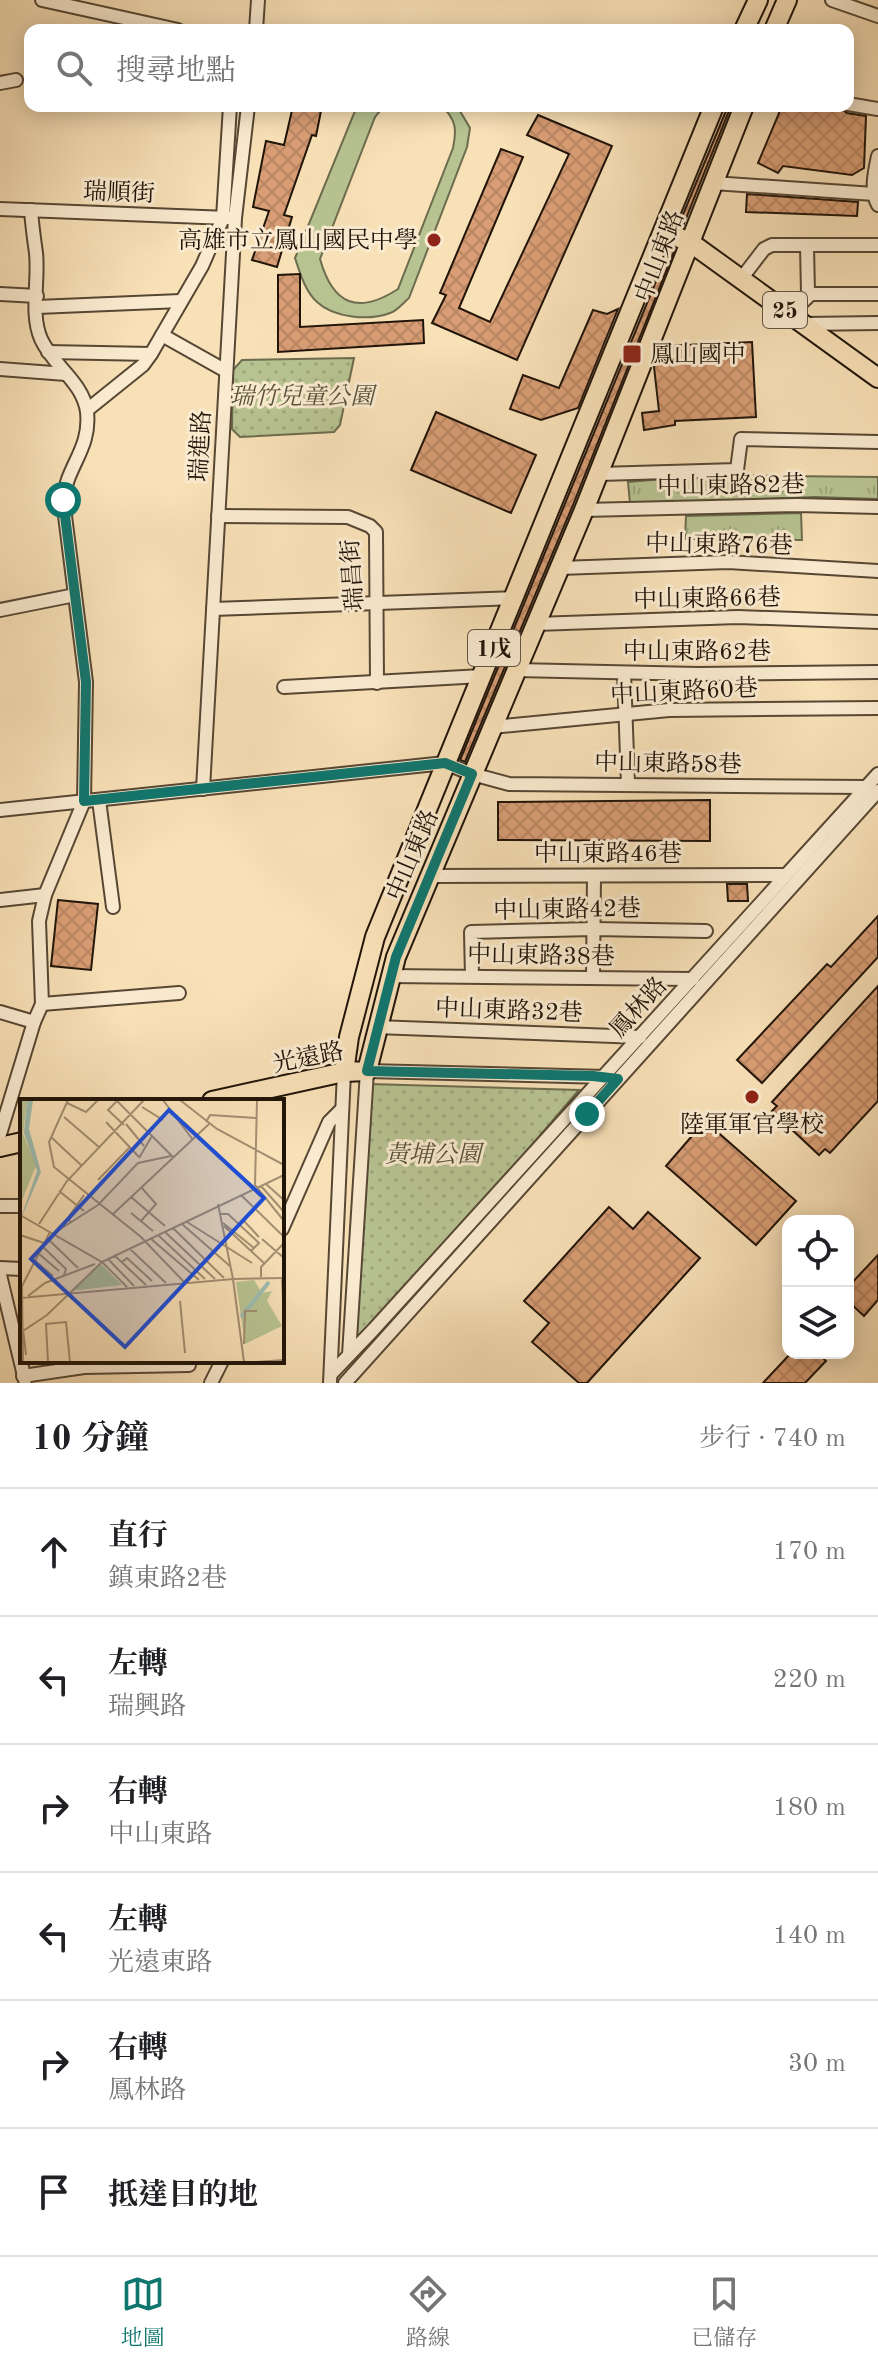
<!DOCTYPE html>
<html lang="zh-TW">
<meta charset="utf-8">
<style>
body{margin:0;font-family:"Old Standard TT","Noto Serif TC",serif;background:#f6f6f6;color:#202124}
.controls{position:absolute;right:24px;bottom:24px;display:grid;overflow:hidden;border-radius:16px;box-shadow:0 4px 20px #0003}
.controls button{width:72px;height:72px;display:grid;place-items:center;padding:0;border:0;border-bottom:2px solid #e0e0e0;background:#fff;color:#202124;font:40px sans-serif}
.stop{position:absolute;width:24px;height:24px;margin:-18px;border:6px solid #0f766e;border-radius:50%;background:#fff}
.stop.end{background:#0f766e;border-color:#fff;box-shadow:0 2px 8px #0008}
.list{margin:0;padding:0;list-style:none}
h2{display:flex;justify-content:space-between;align-items:center;height:104px;margin:0;padding:0 32px;font-size:34px}
h2 small{font-size:26px;font-weight:400;color:#757577}
.list li{display:grid;grid-template-columns:52px 1fr auto;gap:24px;align-items:center;box-sizing:border-box;height:128px;padding:0 32px;border-top:2px solid #e0e0e0}
.list b{display:block;font-size:30px;white-space:nowrap}
.list p{margin:0;font-size:26px;white-space:nowrap;color:#757577}
.list em{font-size:26px;font-style:normal;color:#757577}
.icon{flex:none;width:44px;height:44px;fill:none;stroke:currentColor;stroke-width:2;stroke-linecap:round;stroke-linejoin:round}
.map{position:relative;flex:none;width:878px;height:1383px;overflow:hidden}
.search{position:absolute;background:#fff;box-shadow:0 4px 20px #0003;left:24px;right:24px;top:24px;height:88px;display:flex;align-items:center;gap:20px;box-sizing:border-box;padding:0 28px;border-radius:16px;color:#757577;font-size:30px}
.sheet{height:872px;background:#fff}
nav{display:flex;justify-content:space-around;align-items:center;box-sizing:border-box;height:112px;border-top:2px solid #e0e0e0;background:#fff;font-size:22px;color:#757577}
nav a{display:grid;justify-items:center;gap:4px}
nav .on{color:#0f766e}
.map>svg:first-child{display:block}
.grass{fill:url(#grass-tufts);stroke:#6c6c4e;stroke-width:2}
.park{fill:url(#park-dots);stroke:#6c6c4e;stroke-width:2}
.pitch{fill:#b8c392;stroke:#6c6c4e;stroke-width:2}
.building{fill:url(#building-cross-hatch);stroke:#201409;stroke-width:2}
.lines{fill:none;stroke-linecap:round;stroke-linejoin:round}
.minor-casing{stroke:#564734;stroke-width:16}
.primary-casing{stroke:#201409;stroke-width:22}
.minor{stroke:#faebd0;stroke-width:12}
.primary{stroke:#f8e0b7;stroke-width:18}
.route{stroke:#0f766e;stroke-width:10}
.poi-dot{fill:#8f2418;stroke:#faebd0;stroke-width:3}
.labels{text-anchor:middle;stroke-width:6;stroke-linejoin:round;paint-order:stroke}
.shield{fill:#faebd0;stroke:#615445;stroke-width:2}
.shield-label{font-size:22px;font-weight:bold;fill:#201409}
.street-label{font-size:24px;fill:#201409;stroke:#faebd0}
.poi-label{font-size:24px;fill:#201409;stroke:#faebd0;text-anchor:end}
.park-label{font-size:24px;font-style:italic;fill:#555139;stroke:#faebd0}
.inset-river{fill:none;stroke:#9dbdb0;stroke-width:4}
.inset-road{fill:none;stroke:#a28e71;stroke-width:2}
.view{fill:#1d4ed8;fill-opacity:0.15;stroke:#1d4ed8;stroke-width:4}
.inset-edge{fill:none;stroke:#201409;stroke-width:4}
</style>
<div class="map">
<svg width="878" height="1383" viewBox="0 0 878 1383">
<defs>
<pattern id="grass-tufts" width="24" height="20" patternUnits="userSpaceOnUse" patternTransform="scale(2)"><rect width="24" height="20" fill="#b8c392"/><path d="M3 7l-1-3M5 7V3M7 7l1-3M15 17l-1-3M17 17v-4M19 17l1-3" fill="none" stroke="#9ea77d"/></pattern>
<pattern id="park-dots" width="8" height="8" patternUnits="userSpaceOnUse" patternTransform="scale(2)"><rect width="8" height="8" fill="#b8c392"/><path d="M2 2h.1M6 6h.1" fill="none" stroke="#9ea77d" stroke-width="1.8" stroke-linecap="round"/></pattern>
<pattern id="building-cross-hatch" width="8" height="8" patternUnits="userSpaceOnUse" patternTransform="scale(2)"><rect width="8" height="8" fill="#d89d74"/><path d="M0 0l8 8M0 8l8-8" fill="none" stroke="#b98663"/></pattern>
</defs>
<rect width="100%" height="100%" fill="#f8e0b7"/>
<filter id="stains"><feTurbulence type="fractalNoise" baseFrequency=".0025" numOctaves="4"/><feColorMatrix values="0 0 0 0 .2 0 0 0 0 .09 0 0 0 0 .02 0 0 0 .5 -.17"/></filter>
<radialGradient id="worn" r=".72"><stop offset=".6" stop-color="#630" stop-opacity="0"/><stop offset="1" stop-color="#630" stop-opacity=".3"/></radialGradient>
<!-- grass -->
<g class="grass">
<path d="M709,475L878,477V499L815,497L630,504L628,482Z"/>
<path d="M801,513L802,540L685,539L686,516Z"/>
</g>
<!-- park -->
<g class="park">
<path d="M354,358L340,425L334,432L240,437L232,429L233,370L242,360Z"/>
<path d="M370,1084L579,1090L374,1329L349,1354Z"/>
</g>
<!-- pitch -->
<path class="pitch" d="M357,106H384L375,117L320,259C333,305 358,315 398,289L453,148C457,129 456,120 442,106H457L470,128L467,147L409,298C404,302 397,311 390,313C369,321 334,318 317,302C305,291 300,273 295,258Z"/>
<!-- building -->
<g class="building">
<path d="M293,106H322L316,136L312,135L284,215L292,217L277,267L252,260L269,211L253,207L266,141L284,145Z"/>
<path d="M728,106H731L683,226L679,224Z"/>
<path d="M782,106L840,108L847,113L866,116L864,168L852,175L783,166L778,173L758,163Z"/>
<path d="M538,115L612,146L517,360L432,323L446,295L440,293L501,149L523,157L459,308L490,322L569,154L527,135Z"/>
<path d="M747,194L858,202L857,216L746,212Z"/>
<path d="M670,247L675,249L573,505L465,762L460,760Z"/>
<path d="M300,274V327L423,320L424,343L278,352V275Z"/>
<path d="M618,309L578,408L541,420L510,409L523,375L559,388L593,310L607,314Z"/>
<path d="M752,342L756,417L675,421V425L644,430L642,413L659,411L654,367L662,346Z"/>
<path d="M436,412L536,455L511,513L411,470Z"/>
<path d="M710,800V841L498,840V802Z"/>
<path d="M727,884H747L748,901H728Z"/>
<path d="M58,900L98,904L91,970L51,966Z"/>
<path d="M878,916V957L762,1083L737,1060L827,964L831,967Z"/>
<path d="M878,986V1101L830,1153L825,1149L819,1155L772,1111L777,1106L772,1102Z"/>
<path d="M705,1121L796,1201L756,1245L666,1166Z"/>
<path d="M609,1207L633,1229L648,1212L700,1258L587,1383H579L532,1342L549,1323L524,1301Z"/>
<path d="M878,1255V1300L864,1316L848,1301V1287Z"/>
<path d="M791,1353H818L826,1361L805,1383H763Z"/>
</g>
<g class="lines">
<!-- minor casing -->
<g class="minor-casing">
<g id="minor">
<path d="M42,0L178,30"/>
<path d="M832,0L878,16"/>
<path d="M256,30L258,0"/>
<path d="M0,83L16,80"/>
<path d="M848,104L878,109"/>
<path d="M878,156C875,171 870,190 878,205"/>
<path d="M713,183L874,194"/>
<path d="M0,209L228,218"/>
<path d="M807,245L808,294"/>
<path d="M741,279L764,249L772,245H878"/>
<path d="M0,294L37,296"/>
<path d="M37,307L181,301"/>
<path d="M790,314L811,294H878"/>
<path d="M803,324L878,323"/>
<path d="M162,335L226,371"/>
<path d="M48,352L151,354"/>
<path d="M0,369L66,374"/>
<path d="M87,410L143,365L151,354L202,266L223,218L230,106"/>
<path d="M599,474L737,470L741,439L878,442"/>
<path d="M584,510L797,505L878,507"/>
<path d="M218,516L348,517L370,526L376,532L377,683"/>
<path d="M560,568L728,562L878,571"/>
<path d="M213,609L514,598"/>
<path d="M0,610L75,595"/>
<path d="M536,624L738,617L878,622"/>
<path d="M516,670L698,674L878,672"/>
<path d="M624,673L628,784"/>
<path d="M284,687L482,676"/>
<path d="M492,727L669,710L878,708"/>
<path d="M203,789L235,218L248,106"/>
<path d="M99,800L113,907"/>
<path d="M0,810L445,763L472,774L509,784L866,787"/>
<path d="M430,876L786,875"/>
<path d="M0,900L45,895"/>
<path d="M389,976L693,979"/>
<path d="M472,976L471,932L593,929L706,931"/>
<path d="M593,977L594,876"/>
<path d="M42,1004L179,993"/>
<path d="M0,1012L34,1022"/>
<path d="M376,1027L640,1037"/>
<path d="M0,1134L34,1022L42,1004L39,921L45,895L84,801L86,682L63,500C67,465 91,449 87,412C83,382 53,366 41,339C30,314 39,280 36,253C34,239 32,225 31,210"/>
<path d="M0,1206H22"/>
<path d="M282,1229L329,1122L342,1109"/>
<path d="M0,1268L22,1269"/>
<path d="M0,1275L25,1380"/>
<path d="M349,1355L367,1071L607,1077"/>
<path d="M331,1374L374,1329L878,774"/>
<path d="M23,1376L84,1367L189,1365"/>
<path d="M211,1383L222,1361"/>
<path d="M330,1383L344,1072"/>
<path d="M345,1383L878,791"/>
</g>
</g>
<!-- primary casing -->
<g class="primary-casing">
<g id="primary">
<path d="M744,30L758,0"/>
<path d="M774,30L787,0"/>
<path d="M664,231L691,243L878,378"/>
<path d="M344,1072L349,1037L375,937L714,106"/>
<path d="M212,1101L344,1072L367,1071L396,957L584,510L744,106"/>
<path d="M0,1147L22,1142"/>
</g>
</g>
<!-- minor -->
<use href="#minor" class="minor"/>
<!-- primary -->
<use href="#primary" class="primary"/>
</g>
<g class="lines">
<!-- route -->
<path class="route" d="M63,500L86,682L84,801L445,763L472,774L396,957L367,1071L593,1076L618,1079L587,1114"/>
</g>
<!-- markers -->
<g class="poi-dot">
<circle cx="434" cy="240" r="8"/>
<rect x="622" y="344" width="20" height="20" rx="4"/>
<circle cx="752" cy="1097" r="8"/>
</g>
<g class="labels">
<!-- shield labels -->
<g class="shield">
<rect x="763" y="292" width="44" height="36" rx="6"/>
<rect x="468" y="630" width="52" height="36" rx="6"/>
</g>
<g class="shield-label">
<text x="785" y="318">25</text>
<text x="494" y="656">1戊</text>
</g>
<!-- street labels -->
<g class="street-label">
<text transform="translate(119 192) rotate(2)" y="8">瑞順街</text>
<text transform="translate(659 256) rotate(-69)" y="8">中山東路</text>
<text transform="translate(200 446) rotate(-87)" y="8">瑞進路</text>
<text transform="translate(731 485) rotate(-1)" y="8">中山東路82巷</text>
<text transform="translate(719 544) rotate(1)" y="8">中山東路76巷</text>
<text transform="translate(352 575) rotate(-94)" y="8">瑞昌街</text>
<text transform="translate(707 598) rotate(-1)" y="8">中山東路66巷</text>
<text x="697" y="659">中山東路62巷</text>
<text transform="translate(684 691) rotate(-3)" y="8">中山東路60巷</text>
<text transform="translate(668 763) rotate(1)" y="8">中山東路58巷</text>
<text x="608" y="861">中山東路46巷</text>
<text transform="translate(412 855) rotate(-67)" y="8">中山東路</text>
<text transform="translate(567 909) rotate(-1)" y="8">中山東路42巷</text>
<text transform="translate(541 955) rotate(1)" y="8">中山東路38巷</text>
<text transform="translate(638 1007) rotate(-48)" y="8">鳳林路</text>
<text transform="translate(509 1010) rotate(2)" y="8">中山東路32巷</text>
<text transform="translate(308 1057) rotate(-11)" y="8">光遠路</text>
</g>
<!-- poi labels -->
<g class="poi-label">
<text x="418" y="248">高雄市立鳳山國民中學</text>
<text x="650" y="362" text-anchor="start">鳳山國中</text>
<text x="752" y="1132" text-anchor="middle">陸軍軍官學校</text>
</g>
<!-- park labels -->
<g class="park-label">
<text x="302" y="404">瑞竹兒童公園</text>
<text x="433" y="1162">黃埔公園</text>
</g>
</g>
<!-- overview -->
<g transform="translate(20 1099)">
<rect width="264" height="264" fill="#f8e0b7"/>
<path d="M234,181L242,194L252,192L247,202L262,227L225,245L216,183Z" fill="#b8c392"/>
<path d="M0,1H7L3,35L16,67L0,106ZM81,165L102,186L51,192Z" fill="#b8c392"/>
<path d="M7,1H13L9,30L21,73L0,122L17,72L4,34Z" fill="#9dbdb0"/>
<path class="inset-river" d="M221,218L249,183"/>
<path class="inset-road" d="M48,1L29,43L34,68L121,138L164,183M96,1L153,58M143,1L173,41M160,1L197,30L264,66M237,1L235,86L264,122M97,2L88,11L104,26M47,4L66,13L78,1M122,8L143,21M44,18L80,49M86,23L119,58M186,23L190,16L236,19M106,25L124,47M31,38L62,67M119,59L132,37M118,64L151,57M78,81L110,48M246,85L264,101M241,87L264,113M121,88L136,105L121,122M39,92L64,112M221,96L264,138M111,98L145,127M198,105L213,180L264,179M234,112L223,121L239,138M111,114L133,132M201,115H208L239,144L231,152M0,116L82,163L264,76M92,116L189,25M167,123L232,164M51,124L48,119L64,96M203,124L234,149M19,125L47,82L124,1M162,125L211,168M204,127L244,164M153,129L204,179M145,133L195,180M34,134L78,106L118,64M0,136L24,144M138,136L185,180M27,139L58,169M130,139L179,181M242,140L264,159M22,147L46,170L44,176M109,149L146,184M18,154L39,172M94,156L126,186M88,160L114,187M14,161L33,177M102,163L107,159L132,182M241,178V168L264,144M262,178L264,226M8,197L25,184L75,165M0,199L213,180L224,263M160,202L165,254M3,230L6,256M0,234L27,216L82,163L107,188M224,245L225,212H237M3,263L2,187L30,133M28,263L26,225L46,223L50,263M236,263L264,261"/>
<path class="view" d="M149,11L244,99L105,248L11,160Z"/>
<rect width="264" height="264" class="inset-edge"/>
</g>
<rect width="100%" height="100%" filter="url(#stains)"/>
<rect width="100%" height="100%" fill="url(#worn)"/>
</svg>
<div class="controls">
<button><svg class="icon" aria-label="locate" viewBox="0 0 24 24"><circle cx="12" cy="12" r="6"/><path d="M12 2v4M12 18v4M2 12h4M18 12h4"/></svg></button>
<button><svg class="icon" aria-label="layers" viewBox="0 0 24 24"><path d="M12 4l9 5-9 5-9-5zM3 14l9 5 9-5"/></svg></button>
</div>
<div class="stop" style="left:63px;top:500px"></div>
<div class="stop end" style="left:587px;top:1114px"></div>
<div class="search"><svg class="icon" aria-label="search" viewBox="0 0 24 24"><circle cx="10" cy="10" r="6"/><path d="M15 15l6 6"/></svg>搜尋地點</div>
</div>
<section class="sheet">
<h2>10 分鐘<small>步行 · 740 m</small></h2>
<ul class="list">
<li><svg class="icon" aria-label="ahead" viewBox="0 0 24 24"><path d="M12 20V5M6 11l6-6 6 6"/></svg><div><b>直行</b><p>鎮東路2巷</p></div><em>170 m</em></li>
<li><svg class="icon" aria-label="left" viewBox="0 0 24 24"><path d="M17 20v-9H6M10 6l-5 5 5 5"/></svg><div><b>左轉</b><p>瑞興路</p></div><em>220 m</em></li>
<li><svg class="icon" aria-label="right" viewBox="0 0 24 24"><path d="M7 20v-9h11M14 6l5 5-5 5"/></svg><div><b>右轉</b><p>中山東路</p></div><em>180 m</em></li>
<li><svg class="icon" aria-label="left" viewBox="0 0 24 24"><path d="M17 20v-9H6M10 6l-5 5 5 5"/></svg><div><b>左轉</b><p>光遠東路</p></div><em>140 m</em></li>
<li><svg class="icon" aria-label="right" viewBox="0 0 24 24"><path d="M7 20v-9h11M14 6l5 5-5 5"/></svg><div><b>右轉</b><p>鳳林路</p></div><em>30 m</em></li>
<li><svg class="icon" aria-label="arrive" viewBox="0 0 24 24"><path d="M6 21V4h12l-3 4 3 4H6"/></svg><div><b>抵達目的地</b></div></li>
</ul>
</section>
<nav>
<a class="on"><svg class="icon" aria-label="map" viewBox="0 0 24 24"><path d="M3 6l6-2 6 2 6-2v14l-6 2-6-2-6 2zM9 4v14M15 6v14"/></svg>地圖</a>
<a><svg class="icon" aria-label="directions" viewBox="0 0 24 24"><path d="M12 3l9 9-9 9-9-9zM9 14v-3h6M13 9l2 2-2 2"/></svg>路線</a>
<a><svg class="icon" aria-label="saved" viewBox="0 0 24 24"><path d="M7 4h10v16l-5-4-5 4z"/></svg>已儲存</a>
</nav>
